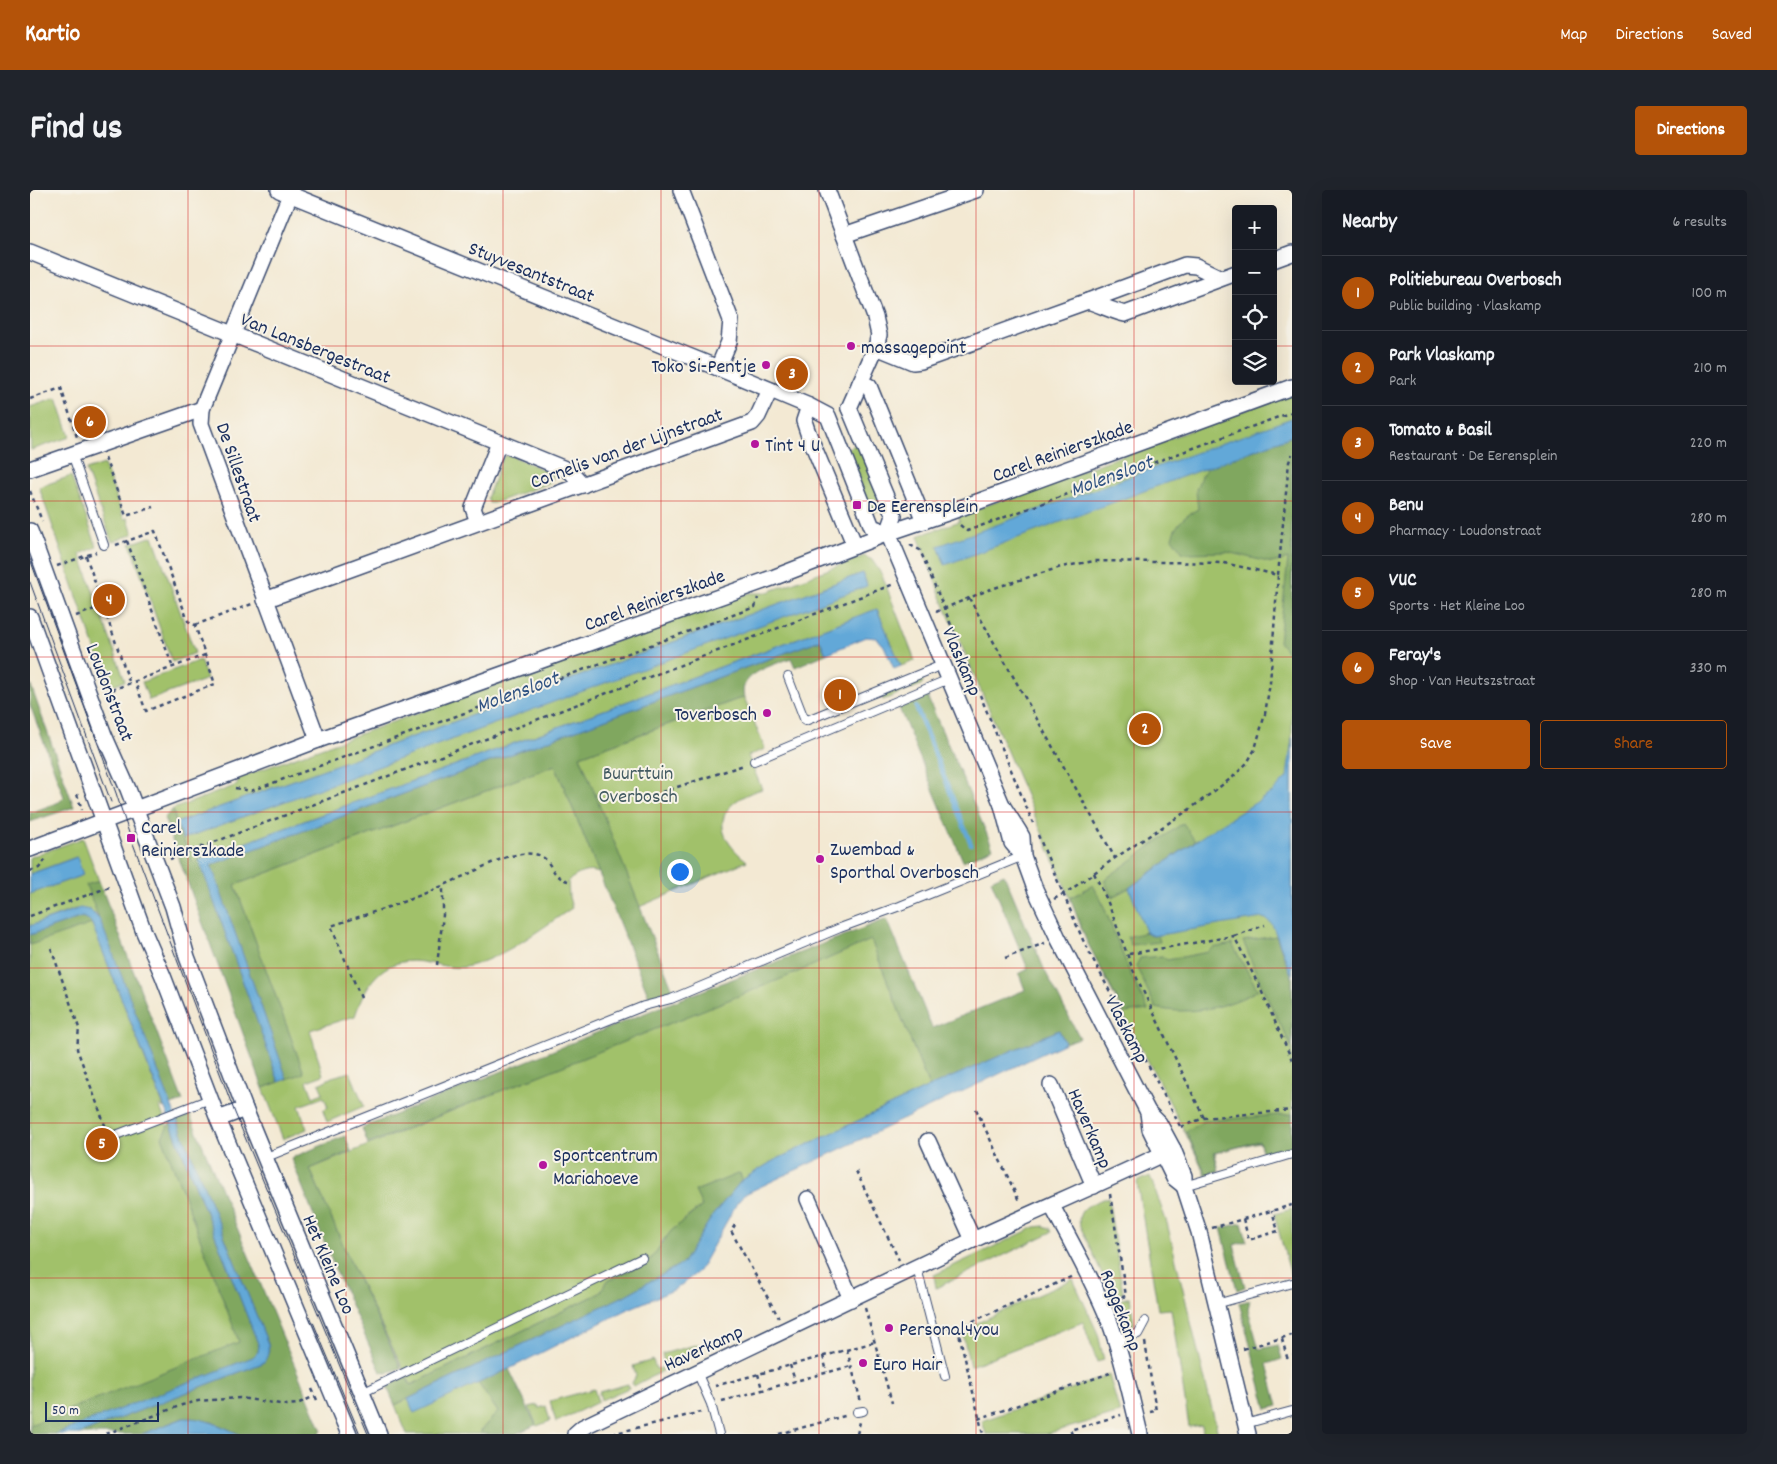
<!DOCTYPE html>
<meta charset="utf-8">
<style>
body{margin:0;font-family:Dekko,sans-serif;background:#20242c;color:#f1f3f6}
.controls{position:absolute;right:15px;top:15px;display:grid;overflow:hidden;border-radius:5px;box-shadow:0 5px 20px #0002}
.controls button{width:45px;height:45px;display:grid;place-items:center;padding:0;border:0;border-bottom:1px solid #363941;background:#171b24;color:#f1f3f6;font:25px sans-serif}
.scale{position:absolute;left:15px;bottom:12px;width:114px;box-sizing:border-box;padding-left:5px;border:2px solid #1b2f5e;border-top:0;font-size:14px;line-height:18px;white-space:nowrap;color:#1b2f5e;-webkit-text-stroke:4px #f7f3e8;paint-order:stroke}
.you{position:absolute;left:649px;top:681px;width:18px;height:18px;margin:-12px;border:4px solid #fff;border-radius:50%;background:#1a73e8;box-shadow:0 0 0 8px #1a73e833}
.badge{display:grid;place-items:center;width:32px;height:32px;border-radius:50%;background:#b45309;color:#fff;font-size:16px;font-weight:700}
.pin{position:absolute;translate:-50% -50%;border:2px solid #fff;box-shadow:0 1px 5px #0006}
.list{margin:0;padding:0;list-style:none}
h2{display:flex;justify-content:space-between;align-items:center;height:65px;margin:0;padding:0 20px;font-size:21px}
h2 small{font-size:16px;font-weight:400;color:#9ea1a6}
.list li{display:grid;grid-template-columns:32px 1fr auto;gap:15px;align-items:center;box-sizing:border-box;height:75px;padding:0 20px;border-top:1px solid #363941}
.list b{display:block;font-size:19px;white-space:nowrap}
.list p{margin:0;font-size:16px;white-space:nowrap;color:#9ea1a6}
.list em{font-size:16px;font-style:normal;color:#9ea1a6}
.actions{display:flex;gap:10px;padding:15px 20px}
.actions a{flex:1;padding:11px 0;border:1px solid #b45309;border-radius:5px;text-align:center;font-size:18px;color:#b45309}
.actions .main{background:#b45309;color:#fff}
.icon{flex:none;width:28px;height:28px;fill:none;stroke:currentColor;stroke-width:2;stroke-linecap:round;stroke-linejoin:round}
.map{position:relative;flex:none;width:1262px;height:1244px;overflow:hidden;border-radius:5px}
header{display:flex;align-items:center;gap:30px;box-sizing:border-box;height:70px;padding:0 25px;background:#b45309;color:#fff}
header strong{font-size:24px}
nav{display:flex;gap:28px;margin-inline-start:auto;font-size:18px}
.intro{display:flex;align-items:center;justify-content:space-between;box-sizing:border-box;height:120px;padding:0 30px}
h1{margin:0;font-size:35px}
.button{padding:12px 22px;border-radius:5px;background:#b45309;color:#fff;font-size:18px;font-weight:700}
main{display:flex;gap:30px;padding:0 30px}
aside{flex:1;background:#171b24;border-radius:5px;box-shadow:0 5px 20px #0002}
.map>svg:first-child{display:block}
.green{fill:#a1c16a;stroke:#5e7864}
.forest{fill:#80a75e;stroke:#4e6b5e}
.water{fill:#62a8d8;stroke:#3e6c9b}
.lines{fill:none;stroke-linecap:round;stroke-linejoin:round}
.stream{stroke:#62a8d8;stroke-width:4.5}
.service-casing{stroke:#3b4b70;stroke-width:10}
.minor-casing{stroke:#3b4b70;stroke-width:18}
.path{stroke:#3b4b70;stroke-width:2.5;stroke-dasharray:4 4;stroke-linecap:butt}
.service{stroke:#fff;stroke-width:8}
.minor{stroke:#fff;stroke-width:15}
.tram{stroke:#1b2f5e;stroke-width:1}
.grid{fill:none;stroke:#d62828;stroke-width:1;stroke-opacity:0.55}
.poi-dot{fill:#b5179e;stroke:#f7f3e8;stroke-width:2}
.labels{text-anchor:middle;stroke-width:4;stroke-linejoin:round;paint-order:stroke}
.street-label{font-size:20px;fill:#1b2f5e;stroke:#f7f3e8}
.poi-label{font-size:20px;fill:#1b2f5e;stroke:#f7f3e8;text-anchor:start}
.park-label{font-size:20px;fill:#435b62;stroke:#f7f3e8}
.water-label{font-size:21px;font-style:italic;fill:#305383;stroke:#f7f3e8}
</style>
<header>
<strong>Kartio</strong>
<nav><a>Map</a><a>Directions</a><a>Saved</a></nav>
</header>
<div class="intro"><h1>Find us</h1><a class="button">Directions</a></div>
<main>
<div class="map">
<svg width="1262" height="1244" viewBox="0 0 1262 1244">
<rect width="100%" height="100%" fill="#f7f3e8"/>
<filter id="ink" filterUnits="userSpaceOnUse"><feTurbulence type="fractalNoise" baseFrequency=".02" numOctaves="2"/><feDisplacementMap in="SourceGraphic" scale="10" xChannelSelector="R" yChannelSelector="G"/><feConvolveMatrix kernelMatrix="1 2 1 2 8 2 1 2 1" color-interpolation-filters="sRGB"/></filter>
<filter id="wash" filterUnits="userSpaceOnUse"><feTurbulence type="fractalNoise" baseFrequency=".0096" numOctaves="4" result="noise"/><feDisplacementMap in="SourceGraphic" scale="20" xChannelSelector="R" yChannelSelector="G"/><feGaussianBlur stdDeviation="1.12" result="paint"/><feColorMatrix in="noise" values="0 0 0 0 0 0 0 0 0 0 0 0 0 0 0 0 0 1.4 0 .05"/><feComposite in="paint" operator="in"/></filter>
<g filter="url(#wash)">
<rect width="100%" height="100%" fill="#f3e9d3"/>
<!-- green -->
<g class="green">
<path d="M1262,203V960L1234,966L1229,952L1185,963L1189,981L1176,986C1133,892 1077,804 1040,708L913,412L888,346L930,331L928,326Z"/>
<path d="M27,208L40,247L1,260L0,217Z"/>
<path d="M829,253L855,318L842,323L816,259Z"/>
<path d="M480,265L521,283L523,288L519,293L464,313H459L457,308L472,269L475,266Z"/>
<path d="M74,274L94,329L98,328L103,344L82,352L56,280Z"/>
<path d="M41,286L67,357L50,364L95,491L78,496L9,297Z"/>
<path d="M123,346L165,463L142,472L100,354Z"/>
<path d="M834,366L842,370L852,385L885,471L871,476L847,419L163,672L153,649L837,395L833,383L146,633L143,619L207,595L208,588L719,403H735Z"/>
<path d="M170,470L177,489L119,510L112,492Z"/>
<path d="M889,489H892L893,492L891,495L853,510L851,504Z"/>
<path d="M714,507L735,559L718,566L732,599C687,612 679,642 717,671L609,717L550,566Z"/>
<path d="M525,575L569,683C556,679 549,683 538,691L539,707L542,718C510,739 477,766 439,776C425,780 413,775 398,773C356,764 337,789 325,826L280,840L293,885L277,891L283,907L293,903L289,894L302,887L320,882L334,916L297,932L293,920L298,917L294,907L269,916L277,939L253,949L233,898L273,883L205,695Z"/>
<path d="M53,648L69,691L57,696L70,730L66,724L45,719L0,736V704L53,685L46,667L0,684V667Z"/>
<path d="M62,734L134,918L129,915L223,1158L0,1244V750Z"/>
<path d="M841,749L899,897L743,971L712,990L710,984L666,1001L672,1016L655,1029L632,1051L627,1062L620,1070L576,1092L570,1103L381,1195L323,1078L280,979Z"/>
<path d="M1120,986L1137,1033L1188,1244H1173L1172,1235L1159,1237L1141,1119L1128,1120L1107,992Z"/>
<path d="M1078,1007L1093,1103L1083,1107L1050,1036C1045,1017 1064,1013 1078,1007Z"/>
<path d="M1262,1019V1085L1261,1086L1244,1024Z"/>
<path d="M1014,1036L1020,1038L1022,1042L906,1098L904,1085L1005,1037Z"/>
<path d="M1043,1089L1068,1144L1074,1170L1067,1172L1053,1132L940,1176L932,1140Z"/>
<path d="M1100,1107L1104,1134L1096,1137L1085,1111Z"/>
<path d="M669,1154L671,1163L636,1179L632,1164Z"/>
<path d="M623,1170L626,1179L632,1178L633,1181L603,1196L602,1193L606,1186L603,1176Z"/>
<path d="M1079,1185L1090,1223L1016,1244H956L952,1231Z"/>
<path d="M448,1193L468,1222L450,1241L451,1244H377L365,1215L378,1209L384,1222Z"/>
<path d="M598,1194L599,1198L571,1210L569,1202Z"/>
<path d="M564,1199L568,1212L526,1232L520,1211Z"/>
<path d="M508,1215L509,1218L516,1216L520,1231L507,1236L499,1217Z"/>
</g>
<!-- forest -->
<g class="forest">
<path d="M1262,246V465L1260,466L1249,452L1258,369L1242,373L1197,362L1153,363L1142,348C1146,333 1155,326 1168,319L1166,300L1171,286L1178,277Z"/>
<path d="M790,450L796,464L765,477L761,468C745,475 707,483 714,507L550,566L643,800L620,809L525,575L205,695L274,883L257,889L181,675Z"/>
<path d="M0,493L44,617L0,632V623L29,612L34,607L0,515Z"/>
<path d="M897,506L963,658L933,671L869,518Z"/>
<path d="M143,619L146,633L163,672L169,670L249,892L233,898L134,628Z"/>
<path d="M1153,633L1165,651L1099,698L1082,707L1074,690Z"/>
<path d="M974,684L1015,781L1050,848L1035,853L1029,840L899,897L841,750L761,785L338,954L332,938L625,819L857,729L902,838L995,800L989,784L998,779L961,690Z"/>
<path d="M69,691L153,911L141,915L56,695Z"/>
<path d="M1063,695L1072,712L1100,783L1118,820L1094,823L1056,750L1040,708Z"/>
<path d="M52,727L59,730L62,734L0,755V745Z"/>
<path d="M1116,742L1123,746L1128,745L1130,752L1101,755L1097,747Z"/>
<path d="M1246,746L1262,786V858L1233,799L1213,751Z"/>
<path d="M1202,754L1228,800C1199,817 1160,826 1126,818L1106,776L1110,768L1132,766L1137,770L1178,762L1183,758Z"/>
<path d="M1262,924V958L1234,965L1229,951L1184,963L1188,980L1176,984L1156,941L1174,931Z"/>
<path d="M160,925L292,1241L289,1244H209L182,1232L153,1228L112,1244H49L233,1173L239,1161L238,1154L147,930Z"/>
<path d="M140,932L229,1156L228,1162L224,1167L26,1244H0V1235L209,1152L132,947Z"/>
<path d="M315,946L321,961L280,979L323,1078L371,1178L356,1183L351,1182L305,1079L261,968Z"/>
<path d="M710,983L712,990L683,1025L653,1073L594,1106L365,1215L357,1197L375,1186L381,1195L570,1103L576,1092L620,1070L641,1041L672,1016L665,1001Z"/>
<path d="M1212,1033L1217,1051L1204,1055L1215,1097L1207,1100L1191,1038Z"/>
<path d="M1220,1110L1218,1119L1229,1159L1248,1155L1252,1169L1237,1174L1248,1216L1237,1219L1209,1113Z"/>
<path d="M479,1179L506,1235L485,1244H451L450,1241L468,1222L448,1193Z"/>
</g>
<!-- water -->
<g class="water">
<path d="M1262,228V246L915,375L908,356Z"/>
<path d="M833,383L837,396L153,649L146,633Z"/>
<path d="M847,419L871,476L864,479L854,456L847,448L836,447L796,464L790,450L181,675L257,889L249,892L169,670Z"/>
<path d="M1262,548V786L1242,734L1236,729L1232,728L1123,746L1116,742L1099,698L1180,641L1243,602L1257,587Z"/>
<path d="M47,667L53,685L0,704V684Z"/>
<path d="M50,718L60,720L70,730L147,930L238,1154C239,1162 238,1167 233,1173L49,1244H26L223,1167L228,1162L229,1156L62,734L59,730L52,727L0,745V736Z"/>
<path d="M1029,840L1035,853L715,1004L707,1013L669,1081L646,1099L596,1120L479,1179L384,1223L378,1209L594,1106L653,1073L683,1025L712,990L743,971L899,897Z"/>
<path d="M154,1228C173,1227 191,1236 209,1244H112Z"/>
</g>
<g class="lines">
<!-- stream -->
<path class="stream" d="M886,517L941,654"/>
</g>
</g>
<g filter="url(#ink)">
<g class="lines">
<!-- service casing -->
<g class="service-casing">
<g id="service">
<path d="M42,264L74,355"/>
<path d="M758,487L775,531L912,475"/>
<path d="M724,571L919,489"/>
<path d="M65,953L180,909"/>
<path d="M234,968L614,816L641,809L810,738L870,716L993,666"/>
<path d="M1154,996L1262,964"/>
<path d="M887,1078L915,1186"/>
<path d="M1186,1114L1262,1093"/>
<path d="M1085,1149L1108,1144L1115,1131"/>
<path d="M667,1182L681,1214L689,1244"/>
<path d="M332,1203L612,1068"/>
<path d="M827,1222L833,1221"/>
<path d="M1215,1234L1262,1221"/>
</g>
</g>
<!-- minor casing -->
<g class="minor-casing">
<g id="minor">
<path d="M249,0L688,178L779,216L798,226L842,337L858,343"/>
<path d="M262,0L172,219L171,234L288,550"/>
<path d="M651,0L701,130L699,152L688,178"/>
<path d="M797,0L845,127L849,145L846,157L819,218"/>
<path d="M814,45L946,0"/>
<path d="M0,62L540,281L553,295"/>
<path d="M1243,70L1262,63"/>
<path d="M1058,111L1155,75L1166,76L1191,88"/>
<path d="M846,157L883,172L891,171L1058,111C1071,115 1082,121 1095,124L1206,83"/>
<path d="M830,193L839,196L894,331"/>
<path d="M779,216L774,231L778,243L825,356"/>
<path d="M819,218L864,326L858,343"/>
<path d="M0,279L172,219"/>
<path d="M448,332L443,318L469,253"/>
<path d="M0,341L74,545L98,599L143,717L157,767L215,919L349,1244"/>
<path d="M858,343L972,615L982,653L993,666"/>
<path d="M235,410L722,233L728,226L740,200"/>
<path d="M0,427L114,742L133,786L188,929L319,1244"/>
<path d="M972,615L988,640L992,647L993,666L1005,699L1028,748L1118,922L1129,933L1143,959L1154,986V996L1169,1042L1218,1244"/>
<path d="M0,659L288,550L745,387L858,343L917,323L1262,197"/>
<path d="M1021,895L1064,996"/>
<path d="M1118,922L1120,939L1144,988L1154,996"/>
<path d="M188,929L215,919"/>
<path d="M898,951L943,1050"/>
<path d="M778,1009L821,1109"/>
<path d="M1022,1016C1042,1054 1064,1092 1080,1133C1093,1169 1101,1207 1110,1244"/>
<path d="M545,1244L553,1237L943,1050C1010,1019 1077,991 1143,959"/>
</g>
</g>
<!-- path -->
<g class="path">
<path d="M0,209L31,198L47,247"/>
<path d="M75,268L96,326L123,317"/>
<path d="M0,301L12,331"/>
<path d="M930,335L937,341L1262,222"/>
<path d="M97,351L143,478"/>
<path d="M86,355L125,341L158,431L165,435L185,494L116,521L105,492"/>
<path d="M880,355L890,360L1003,633"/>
<path d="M56,366L100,494"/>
<path d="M27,376L66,362"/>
<path d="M939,408L1085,668"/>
<path d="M906,422L958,400L1031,377L1064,371L1194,373L1248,385L1259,272L1262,264"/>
<path d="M46,426L75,415"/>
<path d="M165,435L222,414"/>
<path d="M74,503L175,465"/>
<path d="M205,598L221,601L725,417L728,408"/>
<path d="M632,602L714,575"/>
<path d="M47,604L52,620"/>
<path d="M1008,645L1053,750L1151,938"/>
<path d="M140,669L864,394"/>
<path d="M0,681L9,678L16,669"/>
<path d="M1064,683L1077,710L1103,780L1174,928"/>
<path d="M1024,709L1040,700L1085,668L1160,619L1203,587L1217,573L1225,559L1235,524L1240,493L1248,385"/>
<path d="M0,726L82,696"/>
<path d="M1204,746L1235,735"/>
<path d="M21,758L49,838L47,859L76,938"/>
<path d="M1099,764L1204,746L1231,800L1262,870"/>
<path d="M975,768L1015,753"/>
<path d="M407,775L413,725V695"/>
<path d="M331,808L301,736C331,726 361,717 391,705C406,699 421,692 436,685C456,676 481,661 504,664C524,667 517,685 538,691"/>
<path d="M946,919L990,1013"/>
<path d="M1151,937L1174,928L1262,920"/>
<path d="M826,981L869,1070"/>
<path d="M1080,1004L1096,1106L1085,1109"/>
<path d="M1213,1029L1219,1050L1248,1041L1242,1021"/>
<path d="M705,1035L701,1041L749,1128"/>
<path d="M1182,1038L1262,1015"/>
<path d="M835,1118L862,1213"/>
<path d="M914,1138L927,1135L953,1244"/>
<path d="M928,1138L1043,1086"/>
<path d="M1252,1149L1257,1167L1262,1165"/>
<path d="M1115,1152L1126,1221L1120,1222"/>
<path d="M1213,1159L1262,1145"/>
<path d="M817,1160L831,1212"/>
<path d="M793,1166L797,1182"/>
<path d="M760,1175L765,1191"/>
<path d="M728,1184L732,1199"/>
<path d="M685,1196L845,1152"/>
<path d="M282,1199L287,1210"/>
<path d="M692,1211L821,1176"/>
<path d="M948,1229L1080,1183"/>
<path d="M76,1244L152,1215L168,1211L210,1208L257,1215L267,1214L285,1206"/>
<path d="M582,1244L671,1222"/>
<path d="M749,1244L818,1225"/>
<path d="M827,1244L830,1232"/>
<path d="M1042,1244L1040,1240L1091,1225"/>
</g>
<!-- service -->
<use href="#service" class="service"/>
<!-- minor -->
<use href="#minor" class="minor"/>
<!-- tram -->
<g class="tram">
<path d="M0,369L86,603L99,643L205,923L338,1244"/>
<path d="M0,392L81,612"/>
<path d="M283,1132L330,1244"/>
</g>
</g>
</g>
<!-- grid -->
<path class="grid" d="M158,0V1244M316,0V1244M473,0V1244M631,0V1244M789,0V1244M946,0V1244M1104,0V1244M0,156H1206M1243,156H1262M0,311H1262M0,467H1262M0,622H1262M0,778H1262M0,933H1262M0,1088H1262"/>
<!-- markers -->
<g class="poi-dot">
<circle cx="821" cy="156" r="5"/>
<circle cx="736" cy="175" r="5"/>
<circle cx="725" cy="254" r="5"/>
<rect x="822" y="310" width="10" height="10" rx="2.5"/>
<circle cx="737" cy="523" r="5"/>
<rect x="96" y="643" width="10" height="10" rx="2.5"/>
<circle cx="790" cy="669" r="5"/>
<circle cx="513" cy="975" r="5"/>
<circle cx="859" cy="1138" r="5"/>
<circle cx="833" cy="1173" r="5"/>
</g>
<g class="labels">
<!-- street labels -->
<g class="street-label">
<text transform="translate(502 81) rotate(22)" y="7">Stuyvesantstraat</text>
<text transform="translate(286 157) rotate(22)" y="7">Van Lansbergestraat</text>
<text transform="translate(596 257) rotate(-20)" y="7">Cornelis van der Lijnstraat</text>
<text transform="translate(1032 260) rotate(-20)" y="7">Carel Reinierszkade</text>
<text transform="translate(210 282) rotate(71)" y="7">De Sillestraat</text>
<text transform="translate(624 409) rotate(-20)" y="7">Carel Reinierszkade</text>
<text transform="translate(933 471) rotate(67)" y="7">Vlaskamp</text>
<text transform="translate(81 502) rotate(69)" y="7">Loudonstraat</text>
<text transform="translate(1098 839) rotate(63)" y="7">Vlaskamp</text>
<text transform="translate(1061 938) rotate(67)" y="7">Haverkamp</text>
<text transform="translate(300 1074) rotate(67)" y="7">Het Kleine Loo</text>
<text transform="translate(1092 1120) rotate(69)" y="7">Roggekamp</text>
<text transform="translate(673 1157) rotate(-25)" y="7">Haverkamp</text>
</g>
<!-- poi labels -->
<g class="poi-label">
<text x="831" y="163">massagepoint</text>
<text x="726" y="182" text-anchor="end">Toko Si-Pentje</text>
<text x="735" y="261">Tint 4 U</text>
<text x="837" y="322">De Eerensplein</text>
<text x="727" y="530" text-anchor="end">Toverbosch</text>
<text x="111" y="643">Carel<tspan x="111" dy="23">Reinierszkade</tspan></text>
<text x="800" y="665">Zwembad &amp;<tspan x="800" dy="23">Sporthal Overbosch</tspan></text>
<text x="523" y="971">Sportcentrum<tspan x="523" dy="23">Mariahoeve</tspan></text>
<text x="869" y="1145">Personal4you</text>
<text x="843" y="1180">Euro Hair</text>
</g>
<!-- park labels -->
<g class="park-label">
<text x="608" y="589">Buurttuin<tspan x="608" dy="23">Overbosch</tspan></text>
</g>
<!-- water labels -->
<g class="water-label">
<text transform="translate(1081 285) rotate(-20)" y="7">Molensloot</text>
<text transform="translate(487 501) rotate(-20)" y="7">Molensloot</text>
</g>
</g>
</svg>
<div class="controls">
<button>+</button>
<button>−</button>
<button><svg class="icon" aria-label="locate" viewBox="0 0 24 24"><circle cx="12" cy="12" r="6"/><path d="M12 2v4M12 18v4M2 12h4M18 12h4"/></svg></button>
<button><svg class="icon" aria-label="layers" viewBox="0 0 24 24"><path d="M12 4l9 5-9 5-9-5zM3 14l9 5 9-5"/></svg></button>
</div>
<div class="scale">50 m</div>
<div class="you"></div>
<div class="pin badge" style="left:810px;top:505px">1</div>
<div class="pin badge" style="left:1115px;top:539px">2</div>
<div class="pin badge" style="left:762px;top:184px">3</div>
<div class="pin badge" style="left:79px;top:410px">4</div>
<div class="pin badge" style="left:72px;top:954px">5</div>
<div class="pin badge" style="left:60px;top:232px">6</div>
</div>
<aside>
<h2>Nearby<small>6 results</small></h2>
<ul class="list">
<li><span class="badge">1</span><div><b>Politiebureau Overbosch</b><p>Public building · Vlaskamp</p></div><em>100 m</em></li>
<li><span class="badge">2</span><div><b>Park Vlaskamp</b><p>Park</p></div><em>210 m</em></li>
<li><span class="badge">3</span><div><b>Tomato &amp; Basil</b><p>Restaurant · De Eerensplein</p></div><em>220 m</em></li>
<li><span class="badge">4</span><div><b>Benu</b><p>Pharmacy · Loudonstraat</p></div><em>280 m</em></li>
<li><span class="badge">5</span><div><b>VUC</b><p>Sports · Het Kleine Loo</p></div><em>280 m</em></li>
<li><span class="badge">6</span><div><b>Feray's</b><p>Shop · Van Heutszstraat</p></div><em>330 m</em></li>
</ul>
<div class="actions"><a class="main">Save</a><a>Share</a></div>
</aside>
</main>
